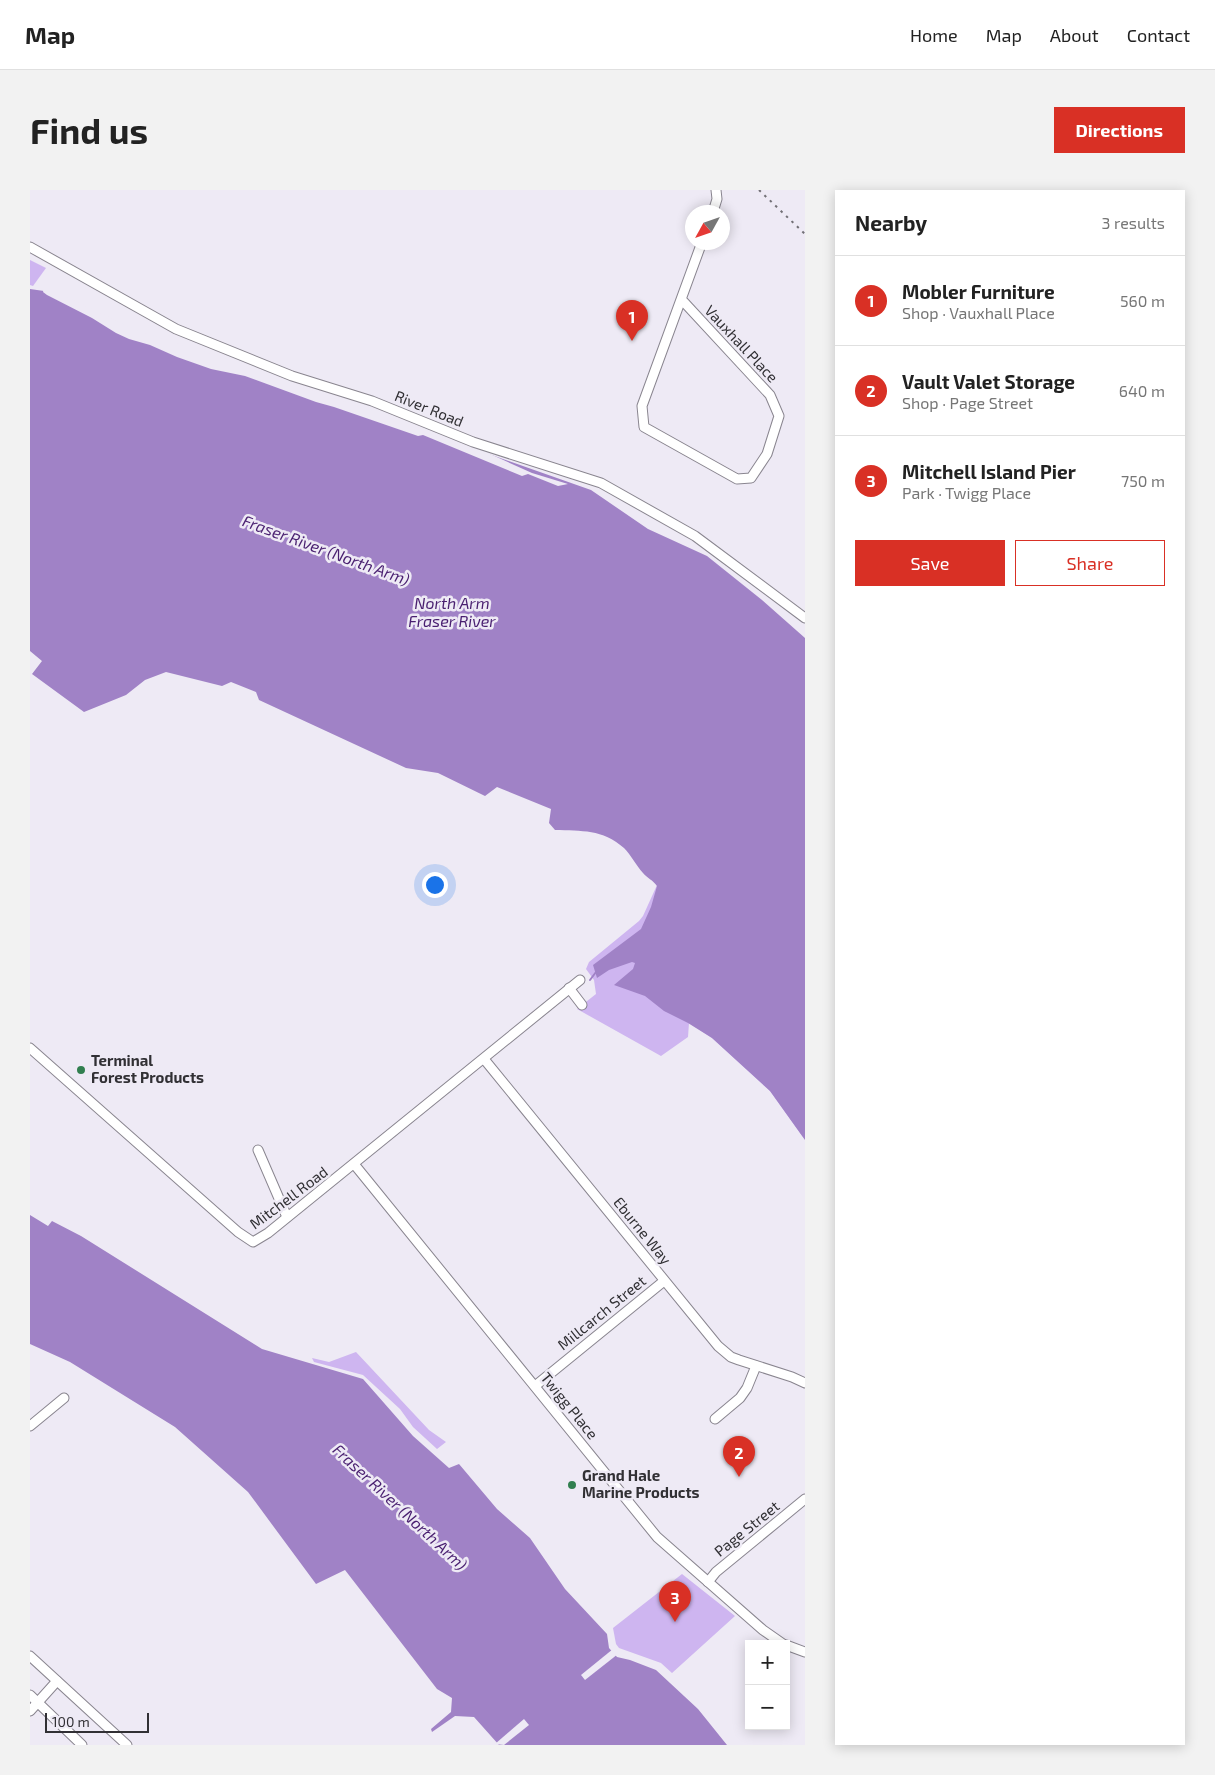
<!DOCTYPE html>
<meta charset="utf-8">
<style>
body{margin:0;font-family:"Exo 2",sans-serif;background:#f2f2f2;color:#222}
.controls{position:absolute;right:15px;bottom:15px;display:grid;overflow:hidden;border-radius:0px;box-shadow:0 2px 12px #0003}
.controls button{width:45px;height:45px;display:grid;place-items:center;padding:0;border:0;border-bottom:1px solid #e0e0e0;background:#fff;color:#222;font:25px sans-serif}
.compass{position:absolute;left:655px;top:15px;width:45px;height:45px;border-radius:50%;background:#fff;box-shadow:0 2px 12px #0003;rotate:230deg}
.scale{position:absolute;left:15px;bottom:12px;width:104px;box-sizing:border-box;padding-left:5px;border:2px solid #313034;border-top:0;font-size:14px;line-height:18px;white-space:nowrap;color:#313034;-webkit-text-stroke:4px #eeeaf5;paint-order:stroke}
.you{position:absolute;left:404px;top:694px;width:18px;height:18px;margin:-12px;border:4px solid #fff;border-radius:50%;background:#1a73e8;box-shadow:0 0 0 8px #1a73e833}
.badge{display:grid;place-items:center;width:32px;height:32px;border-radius:50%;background:#d93025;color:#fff;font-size:16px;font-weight:700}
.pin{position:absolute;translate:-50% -41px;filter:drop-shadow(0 1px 2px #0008)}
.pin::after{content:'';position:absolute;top:26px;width:18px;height:15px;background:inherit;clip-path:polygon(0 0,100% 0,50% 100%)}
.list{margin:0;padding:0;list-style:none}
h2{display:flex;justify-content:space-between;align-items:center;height:65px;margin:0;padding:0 20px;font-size:21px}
h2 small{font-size:16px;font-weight:400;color:#767676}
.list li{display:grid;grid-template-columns:32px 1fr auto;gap:15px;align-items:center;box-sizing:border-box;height:90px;padding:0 20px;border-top:1px solid #e0e0e0}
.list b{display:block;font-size:19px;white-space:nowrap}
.list p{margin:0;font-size:16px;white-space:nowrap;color:#767676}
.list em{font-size:16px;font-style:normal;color:#767676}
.actions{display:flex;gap:10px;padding:15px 20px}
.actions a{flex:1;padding:11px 0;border:1px solid #d93025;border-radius:0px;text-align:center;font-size:18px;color:#d93025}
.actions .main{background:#d93025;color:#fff}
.map{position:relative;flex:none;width:775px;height:1555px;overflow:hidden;border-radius:0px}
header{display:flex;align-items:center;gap:30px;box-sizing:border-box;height:70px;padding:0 25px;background:#fff;border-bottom:1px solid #e0e0e0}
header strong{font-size:24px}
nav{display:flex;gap:28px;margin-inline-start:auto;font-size:18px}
.intro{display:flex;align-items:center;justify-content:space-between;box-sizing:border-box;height:120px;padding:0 30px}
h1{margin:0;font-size:35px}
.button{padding:12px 22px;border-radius:0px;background:#d93025;color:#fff;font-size:18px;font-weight:700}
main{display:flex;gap:30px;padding:0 30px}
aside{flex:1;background:#fff;border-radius:0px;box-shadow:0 2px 12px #0003}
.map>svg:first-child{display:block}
.green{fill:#ceb5f0}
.water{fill:#a082c6}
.pier{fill:#eeeaf5}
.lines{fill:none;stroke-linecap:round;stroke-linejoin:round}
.stream{stroke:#a082c6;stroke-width:2}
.minor-casing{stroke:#89858f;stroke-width:11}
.minor{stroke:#fff;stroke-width:9}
.rail{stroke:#727076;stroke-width:2;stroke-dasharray:2.5 5;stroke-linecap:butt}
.poi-dot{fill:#317f4f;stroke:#eeeaf5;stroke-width:2}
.labels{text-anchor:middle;stroke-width:5;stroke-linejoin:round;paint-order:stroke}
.street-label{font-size:15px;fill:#313034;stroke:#eeeaf5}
.poi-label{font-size:15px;font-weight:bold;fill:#313034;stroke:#eeeaf5;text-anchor:start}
.water-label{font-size:16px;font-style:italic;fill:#491f70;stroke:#eeeaf5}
</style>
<header>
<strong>Map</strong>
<nav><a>Home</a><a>Map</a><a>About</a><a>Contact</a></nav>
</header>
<div class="intro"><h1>Find us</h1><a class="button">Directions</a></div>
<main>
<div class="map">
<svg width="775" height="1555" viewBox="0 0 775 1555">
<rect width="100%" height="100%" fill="#eeeaf5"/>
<!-- green -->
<g class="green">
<path d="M0,70L16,78L3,96L0,95Z"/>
<path d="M627,695L775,950L740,901L682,848L659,833L658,847L631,866L547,819L566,804L564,790L556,779L559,772L609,731L613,726Z"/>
<path d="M326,1162L399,1240L416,1252L407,1259L383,1237L370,1219L333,1185L284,1172L282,1168L299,1172Z"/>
<path d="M652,1384L705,1426L642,1483L631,1473L589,1458L586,1454L583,1438Z"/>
</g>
<!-- water -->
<g class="water">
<path d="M0,99L21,102L107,144L306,210L561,300L618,339L677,366L732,410L775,448V950L740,901L682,848L658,833L634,821L615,806L584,795L603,779L605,773L602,772L579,780L567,788L563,775L611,739L621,717L627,696C623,690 617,688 613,683C606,675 601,665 594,658C572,639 552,641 525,640L519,633L521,619L467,597L455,606L408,583L376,578L229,510L226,502L201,492L192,496L136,482L115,490L96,505L54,522L2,484L12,471L0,461Z"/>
<path d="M0,1025L18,1036L22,1031L51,1046L232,1159L333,1189L383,1246L419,1278L429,1274L467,1319L500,1348L535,1399L577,1444L579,1458L587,1467L600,1470L626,1480L668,1519L697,1555H469L444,1527L425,1526L402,1542L401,1539L421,1522L422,1508L407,1499L315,1380L286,1394L218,1302L145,1237L40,1172L0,1154Z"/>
</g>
<!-- pier -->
<g class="pier">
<path d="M14,98L22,100L108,141L219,176L269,196L438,254L502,283L538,294L528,296L498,284L492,286L393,245L388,246L304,217L286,212L215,186L181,179L147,167L120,155L99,149L86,143L62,128L17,105L13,102Z"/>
<path d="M583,1459L588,1464L555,1490L551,1485Z"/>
<path d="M494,1529L499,1535L474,1555L465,1554Z"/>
</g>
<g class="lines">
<!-- stream -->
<path class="stream" d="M560,790L566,782"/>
<!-- minor casing -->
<g class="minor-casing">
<g id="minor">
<path d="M683,22L687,9L686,0"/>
<path d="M0,57L146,139L262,186L342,211L443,252L571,293L665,346L775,428"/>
<path d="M652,110L740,205L749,226L737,264L721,288L707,289L614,237L612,216L672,52"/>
<path d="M539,798L552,815"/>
<path d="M0,858L208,1042L223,1052L238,1043L550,790"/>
<path d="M454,869L688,1156L701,1167L709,1170L762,1187L775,1193"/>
<path d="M228,960L257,1027"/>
<path d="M324,974L627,1347L733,1440L753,1454"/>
<path d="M505,1196L634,1091"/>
<path d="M685,1229L710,1208L717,1198L726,1176"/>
<path d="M0,1236L34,1208"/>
<path d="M678,1392L686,1382L775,1309"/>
<path d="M756,1455L775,1462"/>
<path d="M0,1466L97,1555"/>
<path d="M0,1505L52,1555"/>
<path d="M0,1521L27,1491"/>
</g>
</g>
<!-- minor -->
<use href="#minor" class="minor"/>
<!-- rail -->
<path class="rail" d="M729,0L775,44"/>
</g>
<!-- markers -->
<g class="poi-dot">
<circle cx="51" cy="880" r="5"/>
<circle cx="542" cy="1295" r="5"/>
</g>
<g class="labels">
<!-- street labels -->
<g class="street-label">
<text transform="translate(711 154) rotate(47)" y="5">Vauxhall Place</text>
<text transform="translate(399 219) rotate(22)" y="5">River Road</text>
<text transform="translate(259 1008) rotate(-37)" y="5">Mitchell Road</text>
<text transform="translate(612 1041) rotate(51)" y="5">Eburne Way</text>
<text transform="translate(572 1123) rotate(-39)" y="5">Millcarch Street</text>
<text transform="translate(539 1216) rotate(51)" y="5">Twigg Place</text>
<text transform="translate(717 1339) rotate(-39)" y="5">Page Street</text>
</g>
<!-- poi labels -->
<g class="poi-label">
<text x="61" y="876">Terminal<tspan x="61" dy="17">Forest Products</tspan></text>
<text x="552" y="1291">Grand Hale<tspan x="552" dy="17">Marine Products</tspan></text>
</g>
<!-- water labels -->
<g class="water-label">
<text transform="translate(296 360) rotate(20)" y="6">Fraser River (North Arm)</text>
<text x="422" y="419">North Arm<tspan x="422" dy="18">Fraser River</tspan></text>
<text transform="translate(370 1317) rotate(43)" y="6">Fraser River (North Arm)</text>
</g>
</g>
</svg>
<div class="controls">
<button>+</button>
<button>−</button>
</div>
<svg class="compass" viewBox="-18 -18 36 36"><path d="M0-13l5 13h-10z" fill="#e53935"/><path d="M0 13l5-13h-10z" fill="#767676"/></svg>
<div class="scale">100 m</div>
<div class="you"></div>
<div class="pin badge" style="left:602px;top:151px">1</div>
<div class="pin badge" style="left:709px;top:1287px">2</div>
<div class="pin badge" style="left:645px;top:1432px">3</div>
</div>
<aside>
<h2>Nearby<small>3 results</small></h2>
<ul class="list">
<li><span class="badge">1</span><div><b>Mobler Furniture</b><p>Shop · Vauxhall Place</p></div><em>560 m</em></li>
<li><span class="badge">2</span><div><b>Vault Valet Storage</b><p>Shop · Page Street</p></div><em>640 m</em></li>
<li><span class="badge">3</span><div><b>Mitchell Island Pier</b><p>Park · Twigg Place</p></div><em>750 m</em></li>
</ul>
<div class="actions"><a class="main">Save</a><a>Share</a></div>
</aside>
</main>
